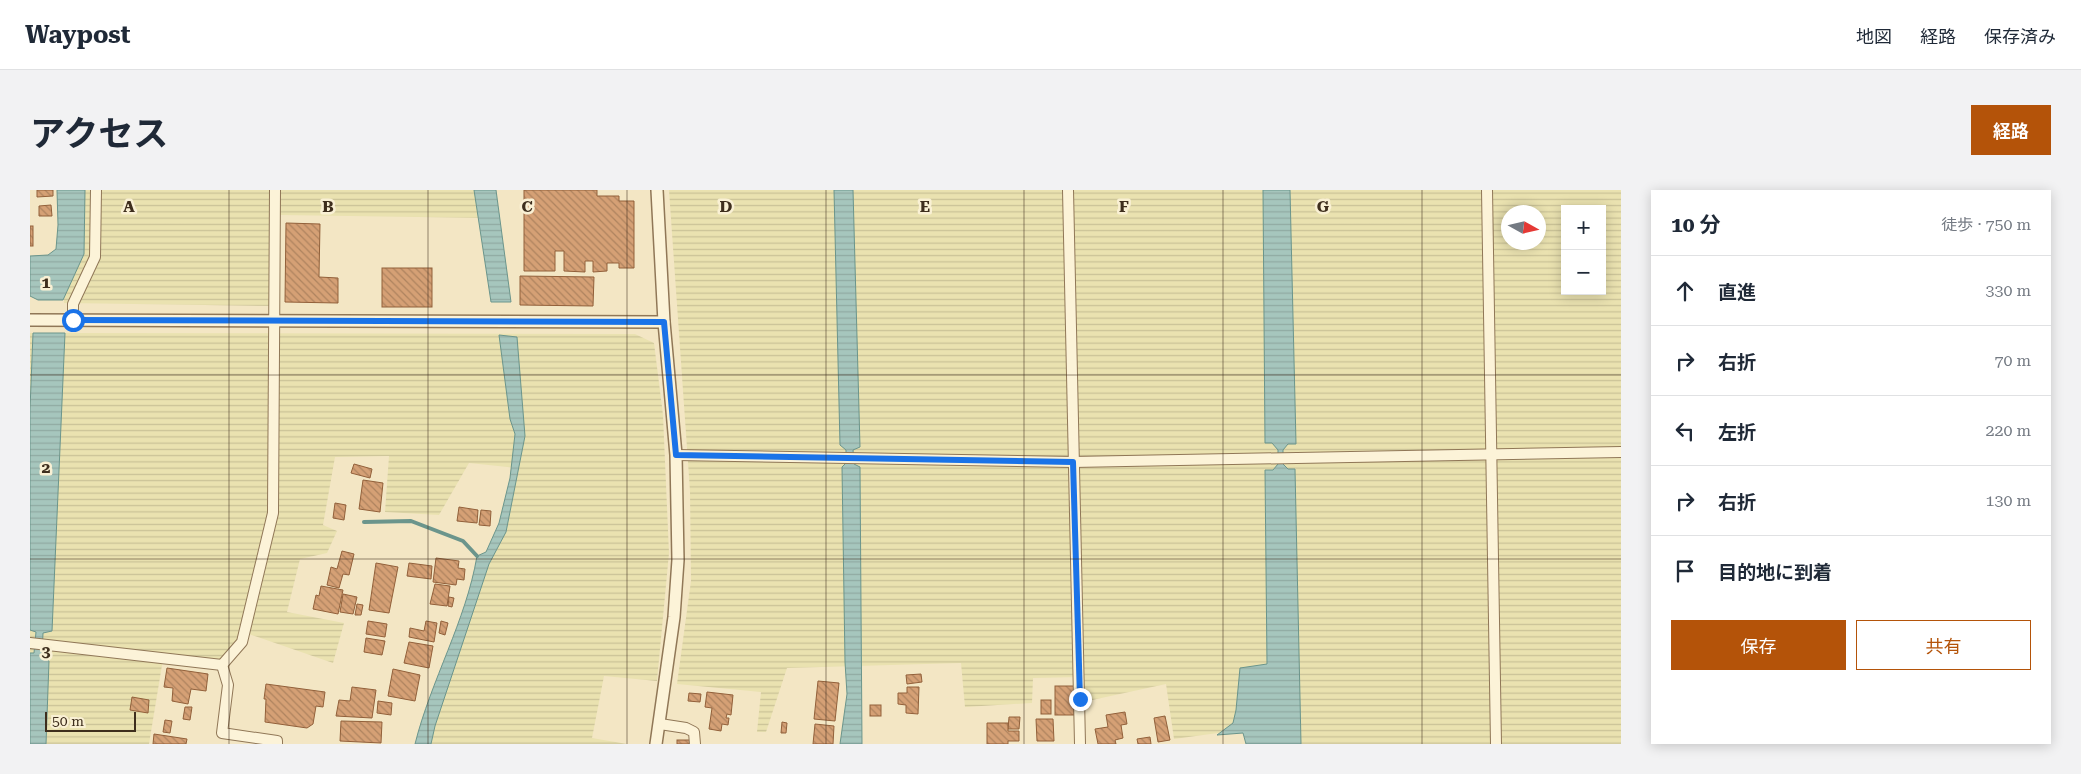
<!DOCTYPE html>
<html lang="ja">
<meta charset="utf-8">
<style>
body{margin:0;font-family:"Roboto Serif","Noto Sans JP",serif;background:#f2f2f3;color:#1f2937}
.controls{position:absolute;right:15px;top:15px;display:grid;overflow:hidden;border-radius:0px;box-shadow:0 2px 12px #0003}
.controls button{width:45px;height:45px;display:grid;place-items:center;padding:0;border:0;border-bottom:1px solid #e0e1e3;background:#fff;color:#1f2937;font:25px sans-serif}
.compass{position:absolute;left:1471px;top:15px;width:45px;height:45px;border-radius:50%;background:#fff;box-shadow:0 2px 12px #0003;rotate:98deg}
.scale{position:absolute;left:15px;bottom:12px;width:91px;box-sizing:border-box;padding-left:5px;border:2px solid #3e2e1d;border-top:0;font-size:14px;line-height:18px;white-space:nowrap;color:#3e2e1d;-webkit-text-stroke:4px #f9f0d4;paint-order:stroke}
.stop{position:absolute;width:15px;height:15px;margin:-11px;border:4px solid #1a73e8;border-radius:50%;background:#fff}
.stop.end{background:#1a73e8;border-color:#fff;box-shadow:0 1px 5px #0008}
.list{margin:0;padding:0;list-style:none}
h2{display:flex;justify-content:space-between;align-items:center;height:65px;margin:0;padding:0 20px;font-size:21px}
h2 small{font-size:16px;font-weight:400;color:#747a83}
.list li{display:grid;grid-template-columns:32px 1fr auto;gap:15px;align-items:center;box-sizing:border-box;height:70px;padding:0 20px;border-top:1px solid #e0e1e3}
.list b{display:block;font-size:19px;white-space:nowrap}
.list em{font-size:16px;font-style:normal;color:#747a83}
.actions{display:flex;gap:10px;padding:15px 20px}
.actions a{flex:1;padding:11px 0;border:1px solid #b45309;border-radius:0px;text-align:center;font-size:18px;color:#b45309}
.actions .main{background:#b45309;color:#fff}
.icon{flex:none;width:28px;height:28px;fill:none;stroke:currentColor;stroke-width:2;stroke-linecap:round;stroke-linejoin:round}
.map{position:relative;flex:none;width:1591px;height:554px;overflow:hidden;border-radius:0px}
header{display:flex;align-items:center;gap:30px;box-sizing:border-box;height:70px;padding:0 25px;background:#fff;border-bottom:1px solid #e0e1e3}
header strong{font-size:24px}
nav{display:flex;gap:28px;margin-inline-start:auto;font-size:18px}
.intro{display:flex;align-items:center;justify-content:space-between;box-sizing:border-box;height:120px;padding:0 30px}
h1{margin:0;font-size:35px}
.button{padding:12px 22px;border-radius:0px;background:#b45309;color:#fff;font-size:18px;font-weight:700}
main{display:flex;gap:30px;padding:0 30px}
aside{flex:1;background:#fff;border-radius:0px;box-shadow:0 2px 12px #0003}
.map>svg:first-child{display:block}
.farmland{fill:url(#farmland-rules);fill-rule:evenodd}
.water{fill:url(#water-rules);stroke:#6b958c}
.lines{fill:none;stroke-linecap:round;stroke-linejoin:round}
.stream{stroke:#6b958c;stroke-width:4}
.building{fill:url(#building-back-hatch);stroke:#92603a}
.minor-casing{stroke:#907757;stroke-width:12}
.tertiary-casing{stroke:#907757;stroke-width:14}
.minor{stroke:#fcf3d8;stroke-width:10}
.tertiary{stroke:#fcf3d8;stroke-width:11}
.route{stroke:#1a73e8;stroke-width:6}
.grid{fill:none;stroke:#3e2e1d;stroke-width:1;stroke-opacity:0.55}
.grid-label{font-size:16px;text-anchor:middle;font-weight:bold;fill:#3e2e1d;stroke:#f9f0d4;stroke-width:5;stroke-linejoin:round;paint-order:stroke}
</style>
<header>
<strong>Waypost</strong>
<nav><a>地図</a><a>経路</a><a>保存済み</a></nav>
</header>
<div class="intro"><h1>アクセス</h1><a class="button">経路</a></div>
<main>
<div class="map">
<svg width="1591" height="554" viewBox="0 0 1591 554">
<defs>
<pattern id="farmland-rules" width="6" height="5" patternUnits="userSpaceOnUse" patternTransform="scale(1.25)"><rect width="6" height="5" fill="#eae2b0"/><path d="M0 2.5h6" fill="none" stroke="#cac297"/></pattern>
<pattern id="water-rules" width="6" height="5" patternUnits="userSpaceOnUse" patternTransform="scale(1.25)"><rect width="6" height="5" fill="#a6c6bd"/><path d="M0 2.5h6" fill="none" stroke="#90aaa2"/></pattern>
<pattern id="building-back-hatch" width="6" height="6" patternUnits="userSpaceOnUse" patternTransform="scale(1.25)"><rect width="6" height="6" fill="#d5a075"/><path d="M-1 5l2 2M0 0l6 6M5-1l2 2" fill="none" stroke="#ae835f"/></pattern>
</defs>
<rect width="100%" height="100%" fill="#f3e6c4"/>
<!-- farmland -->
<g class="farmland">
<path d="M34,0H454L458,28L249,25L250,116L34,113L32,81Z"/>
<path d="M639,0H1591V554H1242L1239,536L1144,549L1136,494L1053,512L1051,487L1003,488L1002,513L935,517L931,473L757,478L736,542H727L731,502L647,494L661,391L660,301ZM1535,19H1572V101H1535ZM1478,22H1508V52H1478Z"/>
<path d="M0,143L605,144L624,153L633,225L639,363L627,491L574,486L562,548L597,554H391L450,380L472,343L487,278L439,273L409,325L355,322L359,266L305,267L293,335L307,341L297,363L270,369L257,422L314,433L303,473L213,442L191,471L134,463L119,554H0Z"/>
</g>
<!-- water -->
<g class="water">
<path d="M27,0H55L54,64L33,110H8L0,106V66L18,65L26,59L28,35Z"/>
<path d="M444,0H466L481,112H461Z"/>
<path d="M804,0H823L830,257L823,260L824,274L830,277L832,554H810L817,504L815,472L812,277L816,273V260L810,255Z"/>
<path d="M1233,0H1260L1266,254H1258L1253,260V274L1258,279H1265L1271,554H1216L1213,543L1187,545L1203,533L1206,520L1210,478L1237,474L1235,280H1243L1248,274V260L1242,253H1235Z"/>
<path d="M3,143H35L22,441L13,443L12,465L19,471L16,554H0V463H4L6,442L0,440V219Z"/>
<path d="M469,145L487,147L495,246L476,342L459,374L405,536L401,554H385C401,490 436,431 447,366L456,362L469,333L480,288L485,244L480,229Z"/>
</g>
<g class="lines">
<!-- stream -->
<path class="stream" d="M334,332L381,331L433,351L447,366"/>
</g>
<!-- building -->
<g class="building">
<path d="M7,0H23V6L7,7Z"/>
<path d="M494,0H567V6H589V11H604V78H589V73H577V81L563,82V71H555V82L534,81V61H525V81H494Z"/>
<path d="M21,15L22,26H9V16Z"/>
<path d="M256,33L290,34L289,87L308,88V113L255,112Z"/>
<rect x="0" y="36" width="3" height="20"/>
<rect x="352" y="78" width="50" height="39"/>
<path d="M490,86L564,87L563,116L490,115Z"/>
<path d="M324,274L342,279L340,288L321,283Z"/>
<path d="M333,290L353,293L350,322L329,319Z"/>
<path d="M305,313L316,315L314,330L303,328Z"/>
<path d="M429,317L448,320L447,333L427,331Z"/>
<path d="M451,320L461,321L460,336L449,335Z"/>
<path d="M312,361L324,364L319,385L313,384L309,398L297,395L301,377L307,379Z"/>
<path d="M406,368L429,371L428,378L435,379L434,390L427,389L426,395L403,392Z"/>
<path d="M346,373L368,377L359,423L339,420Z"/>
<path d="M379,373L402,376L401,389L377,386Z"/>
<path d="M405,394L420,396L417,416L400,414Z"/>
<path d="M291,396L313,400L308,424L283,419L286,405L289,406Z"/>
<path d="M313,404L327,407L323,424L310,422Z"/>
<path d="M419,407L424,408L422,417L418,416Z"/>
<path d="M327,414L333,415L331,425H325Z"/>
<path d="M338,431L357,434L355,447L336,444Z"/>
<path d="M396,431L407,433L404,452L379,447L380,438L394,441Z"/>
<path d="M411,431L418,433L415,445L409,443Z"/>
<path d="M336,448L355,451L352,465L334,462Z"/>
<path d="M379,452L403,456L399,478L374,473Z"/>
<path d="M137,478L178,484L176,501L161,499L158,514L142,511L143,498L134,497Z"/>
<path d="M363,479L390,485L385,511L358,506Z"/>
<path d="M891,484L892,492L877,494L876,485Z"/>
<path d="M788,491L809,493L805,531L784,529Z"/>
<path d="M236,494L295,502L293,517L286,516L283,534L277,538L235,532L236,509H234Z"/>
<rect x="1025" y="496" width="19" height="29"/>
<path d="M322,497L346,500L342,528L306,526L309,510L320,511Z"/>
<path d="M877,497H889L888,524L876,523V515L868,514V503H877Z"/>
<path d="M677,502L703,505L701,525L697,524L696,528H699L698,535L692,534L691,541L679,539L682,518L675,517Z"/>
<path d="M659,503L671,504L670,512L658,511Z"/>
<path d="M102,507L119,510L118,523L100,520Z"/>
<rect x="1011" y="510" width="10" height="14"/>
<path d="M348,511L362,513L361,525L347,523Z"/>
<rect x="840" y="515" width="11" height="11"/>
<path d="M155,517H162L160,530L153,529Z"/>
<path d="M1095,522L1097,534L1091,535L1093,548L1085,550L1086,554H1068L1065,539L1078,537L1076,525Z"/>
<path d="M1135,526L1140,550L1128,552L1124,528Z"/>
<path d="M979,527H990L989,539H978Z"/>
<path d="M1006,529H1023L1024,551H1007Z"/>
<path d="M135,530L142,531L140,543L133,542Z"/>
<path d="M311,531L352,532L351,553L310,551Z"/>
<path d="M752,532L757,533L756,543H751Z"/>
<path d="M957,533H978V541H989V551H978V554H957Z"/>
<path d="M785,534L804,536L803,554H783Z"/>
<path d="M124,544L157,549L156,554H123Z"/>
<path d="M1120,547L1121,554H1108L1107,549Z"/>
<rect x="647" y="550" width="14" height="4"/>
</g>
<g class="lines">
<!-- minor casing -->
<g class="minor-casing">
<g id="minor">
<path d="M1038,0L1050,554"/>
<path d="M1457,0L1466,554"/>
<path d="M43,130V114L65,67L66,0"/>
<path d="M646,265L1043,272L1591,262"/>
<path d="M0,453L192,475"/>
<path d="M192,475L212,452L243,323L245,0"/>
<path d="M192,475L198,495L192,543L247,551V554"/>
<path d="M630,534L656,538L664,542L665,554"/>
</g>
</g>
<!-- tertiary casing -->
<g class="tertiary-casing">
<g id="tertiary">
<path d="M0,130L634,132"/>
<path d="M626,554L644,427L648,370L646,265L634,132L627,0"/>
</g>
</g>
<!-- minor -->
<use href="#minor" class="minor"/>
<!-- tertiary -->
<use href="#tertiary" class="tertiary"/>
</g>
<g class="lines">
<!-- route -->
<path class="route" d="M43,130L634,132L646,265L1043,272L1050,509"/>
</g>
<!-- grid -->
<path class="grid" d="M199,0V554M398,0V554M597,0V554M796,0V554M994,0V554M1193,0V554M1392,0V554M0,185H1591M0,369H1591"/>
<g class="grid-label">
<text x="99" y="22">A</text>
<text x="298" y="22">B</text>
<text x="497" y="22">C</text>
<text x="696" y="22">D</text>
<text x="895" y="22">E</text>
<text x="1094" y="22">F</text>
<text x="1293" y="22">G</text>
<text x="16" y="98">1</text>
<text x="16" y="283">2</text>
<text x="16" y="467">3</text>
</g>
</svg>
<div class="controls">
<button>+</button>
<button>−</button>
</div>
<svg class="compass" viewBox="-18 -18 36 36"><path d="M0-13l5 13h-10z" fill="#e53935"/><path d="M0 13l5-13h-10z" fill="#747a83"/></svg>
<div class="scale">50 m</div>
<div class="stop" style="left:43px;top:130px"></div>
<div class="stop end" style="left:1050px;top:509px"></div>
</div>
<aside>
<h2>10 分<small>徒歩 · 750 m</small></h2>
<ul class="list">
<li><svg class="icon" aria-label="ahead" viewBox="0 0 24 24"><path d="M12 20V5M6 11l6-6 6 6"/></svg><div><b>直進</b></div><em>330 m</em></li>
<li><svg class="icon" aria-label="right" viewBox="0 0 24 24"><path d="M7 20v-9h11M14 6l5 5-5 5"/></svg><div><b>右折</b></div><em>70 m</em></li>
<li><svg class="icon" aria-label="left" viewBox="0 0 24 24"><path d="M17 20v-9H6M10 6l-5 5 5 5"/></svg><div><b>左折</b></div><em>220 m</em></li>
<li><svg class="icon" aria-label="right" viewBox="0 0 24 24"><path d="M7 20v-9h11M14 6l5 5-5 5"/></svg><div><b>右折</b></div><em>130 m</em></li>
<li><svg class="icon" aria-label="arrive" viewBox="0 0 24 24"><path d="M6 21V4h12l-3 4 3 4H6"/></svg><div><b>目的地に到着</b></div></li>
</ul>
<div class="actions"><a class="main">保存</a><a>共有</a></div>
</aside>
</main>
